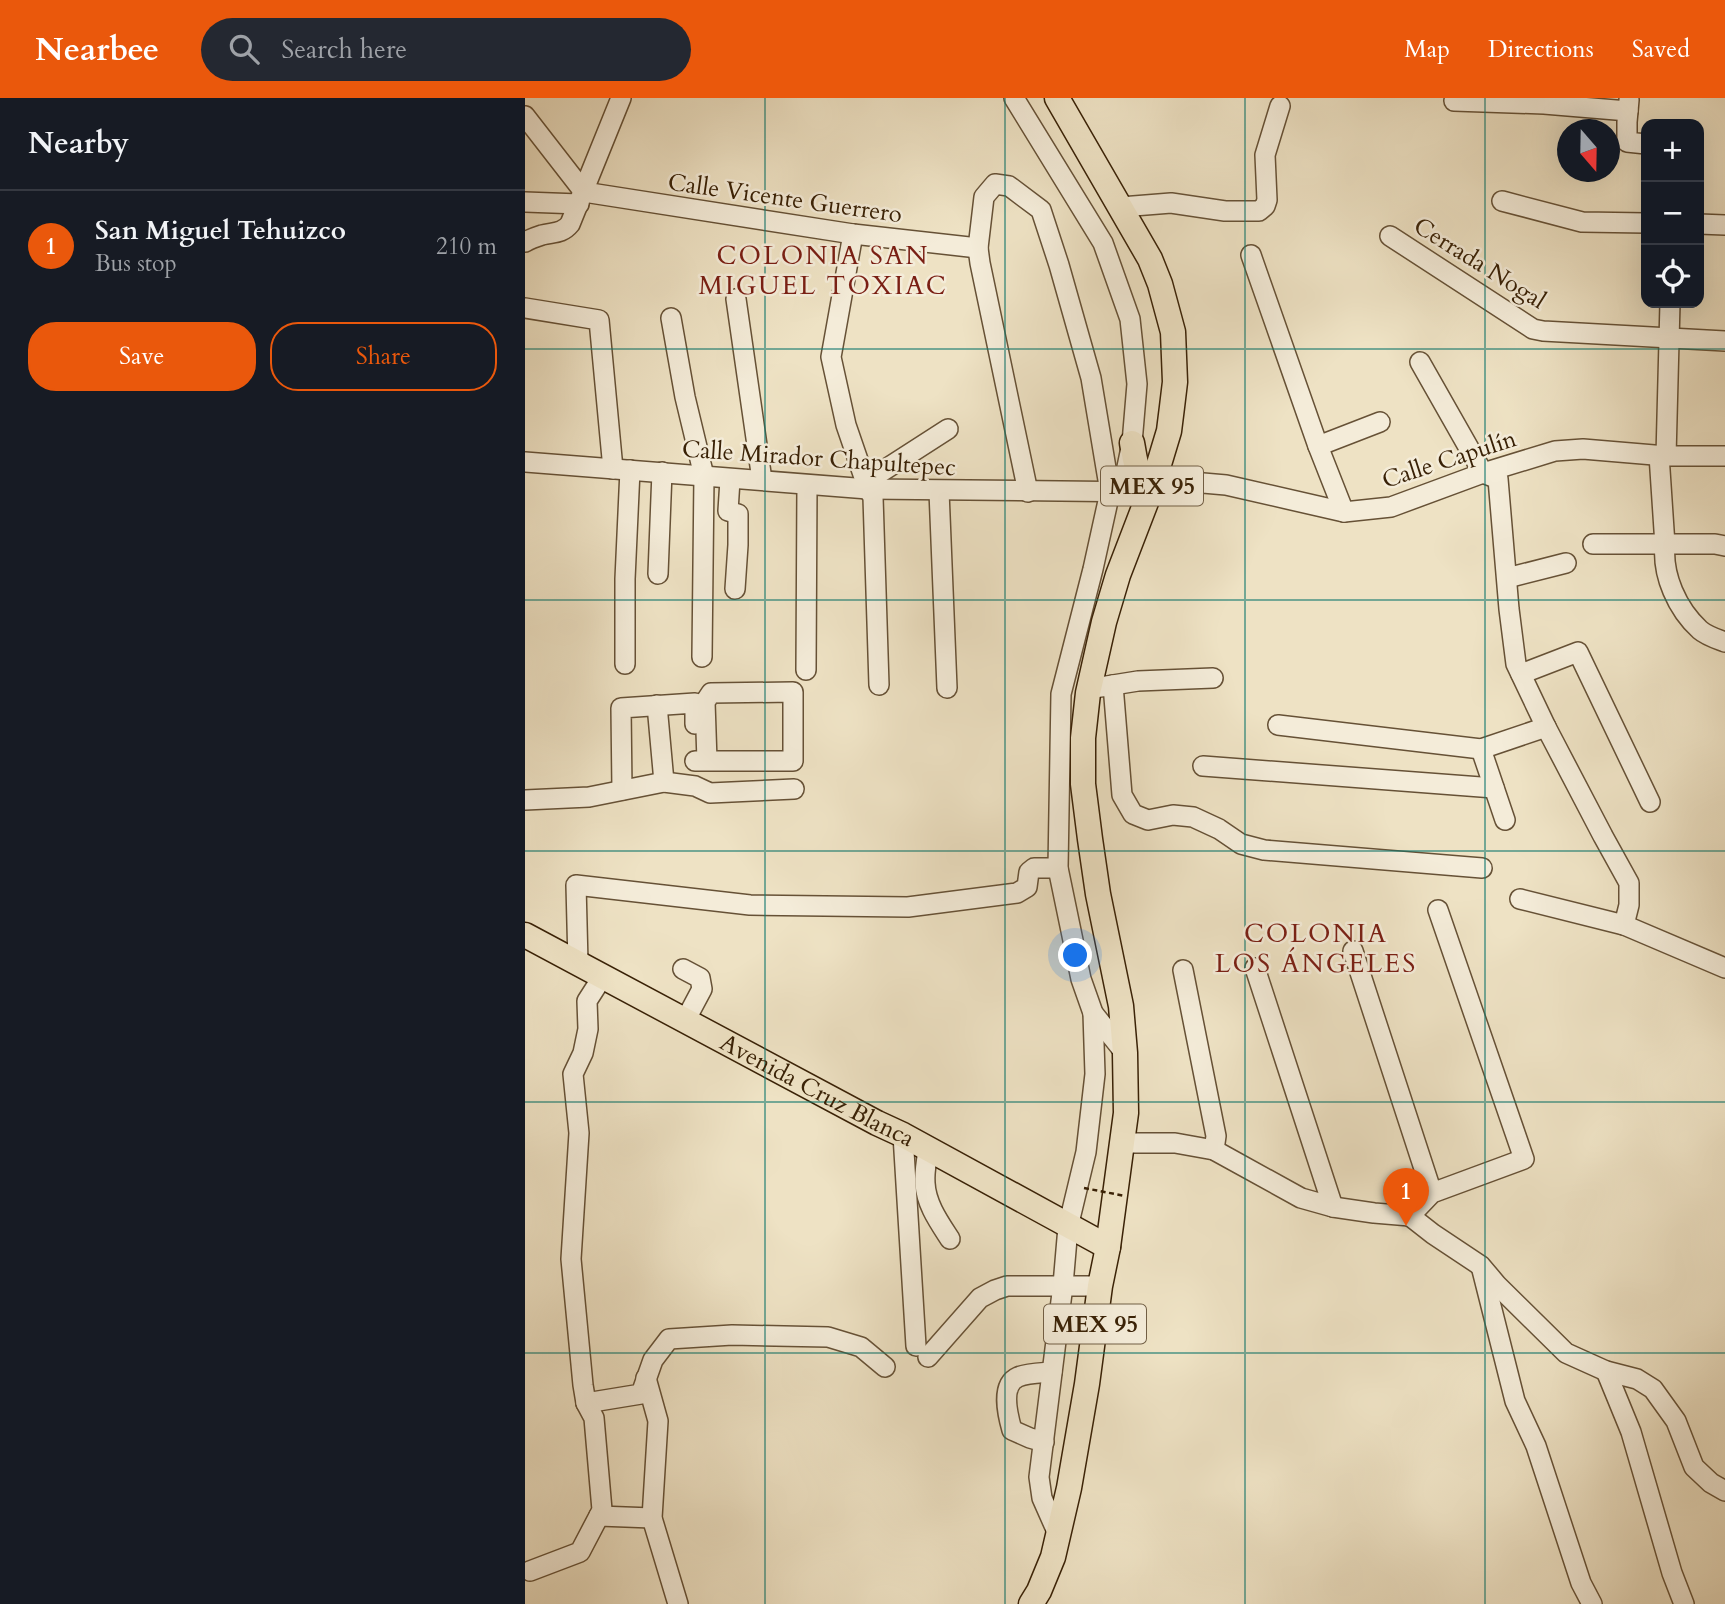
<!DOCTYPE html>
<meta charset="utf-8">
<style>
body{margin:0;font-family:Cardo,serif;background:#242831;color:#f1f3f6}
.controls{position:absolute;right:21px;top:21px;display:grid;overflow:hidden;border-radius:14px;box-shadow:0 7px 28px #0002}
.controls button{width:63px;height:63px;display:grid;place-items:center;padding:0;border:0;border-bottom:2px solid #363941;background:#171b24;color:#f1f3f6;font:35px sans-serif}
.compass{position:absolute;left:1032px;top:21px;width:63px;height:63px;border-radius:50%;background:#171b24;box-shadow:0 7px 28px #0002;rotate:160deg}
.you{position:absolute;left:551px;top:858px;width:24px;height:24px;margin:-18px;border:5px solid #fff;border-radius:50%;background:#1a73e8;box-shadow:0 0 0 10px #1a73e833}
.badge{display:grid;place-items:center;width:46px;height:46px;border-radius:50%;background:#ea580c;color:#fff;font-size:23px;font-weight:700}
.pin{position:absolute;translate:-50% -58px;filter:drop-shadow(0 2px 4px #0008)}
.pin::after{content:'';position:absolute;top:37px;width:24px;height:21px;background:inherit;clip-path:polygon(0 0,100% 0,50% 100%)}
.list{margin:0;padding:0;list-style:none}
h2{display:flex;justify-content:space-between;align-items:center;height:91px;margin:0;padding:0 28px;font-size:30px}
h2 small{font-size:23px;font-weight:400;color:#9ea1a6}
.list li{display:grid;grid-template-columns:46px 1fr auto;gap:21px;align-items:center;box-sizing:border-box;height:112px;padding:0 28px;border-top:2px solid #363941}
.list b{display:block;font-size:26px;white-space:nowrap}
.list p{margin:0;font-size:23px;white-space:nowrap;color:#9ea1a6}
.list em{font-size:23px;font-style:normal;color:#9ea1a6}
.actions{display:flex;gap:14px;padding:21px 28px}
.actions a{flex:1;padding:16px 0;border:2px solid #ea580c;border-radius:28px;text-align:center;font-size:24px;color:#ea580c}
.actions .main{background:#ea580c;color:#fff}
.icon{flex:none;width:38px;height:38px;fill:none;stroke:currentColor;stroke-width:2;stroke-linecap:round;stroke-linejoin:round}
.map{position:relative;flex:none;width:1200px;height:1506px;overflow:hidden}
header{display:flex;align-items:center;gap:42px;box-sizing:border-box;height:98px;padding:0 35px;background:#ea580c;color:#fff}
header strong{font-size:33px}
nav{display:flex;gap:38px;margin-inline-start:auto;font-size:24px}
.search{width:490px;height:63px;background:#242831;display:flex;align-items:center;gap:18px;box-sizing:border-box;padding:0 24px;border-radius:38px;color:#9ea1a6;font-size:26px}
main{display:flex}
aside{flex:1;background:#171b24}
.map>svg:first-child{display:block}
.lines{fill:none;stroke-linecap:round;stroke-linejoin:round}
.minor-casing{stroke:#665136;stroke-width:22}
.major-casing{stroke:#392106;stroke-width:27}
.minor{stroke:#f4ecd9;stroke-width:19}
.major{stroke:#eee2c4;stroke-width:24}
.path-bridge{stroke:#392106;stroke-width:2.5;stroke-dasharray:5 3.5;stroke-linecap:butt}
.grid{fill:none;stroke:#0f766e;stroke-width:2;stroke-opacity:0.55}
.labels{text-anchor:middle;stroke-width:5;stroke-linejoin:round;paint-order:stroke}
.shield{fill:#f4ecd9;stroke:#715e45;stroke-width:2}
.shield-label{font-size:23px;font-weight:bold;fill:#392106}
.street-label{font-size:24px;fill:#392106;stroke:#f4ecd9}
.neighbourhood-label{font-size:26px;letter-spacing:2px;fill:#7a1f14;stroke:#f4ecd9}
</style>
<header>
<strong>Nearbee</strong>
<div class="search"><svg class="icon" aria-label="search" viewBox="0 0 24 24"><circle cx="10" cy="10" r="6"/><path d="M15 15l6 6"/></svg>Search here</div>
<nav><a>Map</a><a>Directions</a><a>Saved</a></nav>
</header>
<main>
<aside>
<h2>Nearby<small></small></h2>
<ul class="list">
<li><span class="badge">1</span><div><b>San Miguel Tehuizco</b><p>Bus stop</p></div><em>210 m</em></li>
</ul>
<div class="actions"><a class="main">Save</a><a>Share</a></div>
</aside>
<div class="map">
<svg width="1200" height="1506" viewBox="0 0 1200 1506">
<rect width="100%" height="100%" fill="#eee2c4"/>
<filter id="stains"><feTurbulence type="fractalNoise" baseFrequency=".00286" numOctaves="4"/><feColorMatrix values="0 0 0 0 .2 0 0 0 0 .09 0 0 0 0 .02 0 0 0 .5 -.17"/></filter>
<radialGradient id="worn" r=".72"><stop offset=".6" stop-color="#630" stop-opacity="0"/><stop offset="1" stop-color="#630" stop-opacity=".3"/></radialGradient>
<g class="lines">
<!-- minor casing -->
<g class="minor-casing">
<g id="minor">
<path d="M489,0L578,145L605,221L612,286L607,345L597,393"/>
<path d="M1104,2L1102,24V44L1121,46"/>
<path d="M929,3L1019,6L1103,13"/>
<path d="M0,18L59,94L328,136L453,150"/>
<path d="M977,103L1057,124L1121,125"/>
<path d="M0,104L54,106"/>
<path d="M596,109L646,105L700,113H734L740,108L742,102L740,57L755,8"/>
<path d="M1174,126L1200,127"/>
<path d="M328,136L306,259L321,327L343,391L348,399L354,587"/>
<path d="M865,138L1008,231L1018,233L1200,243"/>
<path d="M0,144C5,141 11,139 17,137C28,134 37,136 45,126L96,0"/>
<path d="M726,157L793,348L819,414"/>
<path d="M211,201L237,382"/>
<path d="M0,210L74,222L88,371"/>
<path d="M146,220L160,299L179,378L177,559"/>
<path d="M895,264L958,375L973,381L984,511L991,566L1021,629L1078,738L1104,785V807L1099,827"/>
<path d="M793,348L855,324"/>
<path d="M1134,357L1140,447C1137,477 1152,511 1175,532C1182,538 1192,541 1200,544"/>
<path d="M1141,358L1145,205"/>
<path d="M0,364L343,391L624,394L659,387L678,385L701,387L819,414L866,409L958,375L1030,353L1058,351L1141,358H1200"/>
<path d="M205,382L203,413L213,416V447L210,491"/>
<path d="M340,382L350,378L423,331"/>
<path d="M414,393L422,590"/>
<path d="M503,394L455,165L453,150L459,99L470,86L484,88L516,112L534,167L566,280L585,394L568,471L536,596L533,770L556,881L568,915L600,955"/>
<path d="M1068,446H1190L1200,448"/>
<path d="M133,476L137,374"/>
<path d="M982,480L1041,465"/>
<path d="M100,566V481L105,372"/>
<path d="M281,572L282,387"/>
<path d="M996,576L1053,554L1125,704"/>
<path d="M588,587L613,583L688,580"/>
<path d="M563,595L569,590L588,587L597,697L608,716L623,722L648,717L668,719L694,731L716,746L739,752L957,770"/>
<path d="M132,607L139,684"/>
<path d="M753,627L956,651L1021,629"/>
<path d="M956,651L980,722"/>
<path d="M170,663H268V594L186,595L180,604L182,663"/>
<path d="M678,668L969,690"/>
<path d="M97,692L96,610L170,605V626"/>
<path d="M0,702L64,699L139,684L170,688L185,695L269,691"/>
<path d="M995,801L1099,827L1200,870"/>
<path d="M828,853L907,1095"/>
<path d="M53,865L51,787L225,807L383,809L492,795L502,789L504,774L509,770H533"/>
<path d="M730,870L808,1109"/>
<path d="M158,871L175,880L177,891L160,923"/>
<path d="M658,872L691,1038L689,1052"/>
<path d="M78,878L62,903L63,931L58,955L48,976L54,1035L46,1161L58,1287L61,1305L116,1296L128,1262L144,1241L207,1237L303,1239L336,1249L360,1269"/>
<path d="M378,1037L391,1248"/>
<path d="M597,1045H650L689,1052L776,1100L808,1109L849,1115L885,1118"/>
<path d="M403,1051C402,1062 399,1074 400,1085C401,1106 414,1124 425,1141"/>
<path d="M885,1118L908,1136L956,1168L972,1187L1041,1255L1081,1273L1112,1281L1128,1291L1151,1323L1169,1369L1186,1385L1200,1393"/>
<path d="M885,1118L907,1095L999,1061L913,812"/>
<path d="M957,1172L990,1303L1011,1348L1056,1485L1067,1506"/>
<path d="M403,1259L455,1200L470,1192L482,1188H575"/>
<path d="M1081,1273L1106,1334L1147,1475L1159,1506"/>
<path d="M121,1280L133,1323L127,1420L153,1506"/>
<path d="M519,1344L505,1340L487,1332C483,1318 475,1287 493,1279C502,1275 517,1275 527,1274"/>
<path d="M74,1418L127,1420"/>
<path d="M533,1436L517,1400L514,1379L538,1187L543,1129L561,1054L570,976L568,915"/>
<path d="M5,1473L55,1454L77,1412L69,1320L61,1305"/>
</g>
</g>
<!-- major casing -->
<g class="major-casing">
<g id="major">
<path d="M607,345C611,365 609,374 628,386"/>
<path id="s1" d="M0,837L352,1025L378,1037L583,1149"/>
<path d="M506,1506L514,1493L528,1459L544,1390L562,1286L575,1188L583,1149L601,1015L600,955L596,908L573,796L565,741L558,686V640L563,595L579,524L593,477L628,386L644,333L647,309L650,284L648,234L635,186L625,161L532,0"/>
</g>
</g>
<!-- minor -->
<use href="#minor" class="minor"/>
<!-- major -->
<use href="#major" class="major"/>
<!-- path-bridge -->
<path class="path-bridge" d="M559,1090L600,1098"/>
</g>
<!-- grid -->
<path class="grid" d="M240,0V1506M480,0V1506M720,0V1506M960,0V1506M0,251H1200M0,502H1200M0,753H1200M0,1004H1200M0,1255H1200"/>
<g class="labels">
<!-- shield labels -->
<g class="shield">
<rect x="576" y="368.5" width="102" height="39" rx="5"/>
<rect x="519" y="1206.5" width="102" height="39" rx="5"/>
</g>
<g class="shield-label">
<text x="627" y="396">MEX 95</text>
<text x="570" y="1234">MEX 95</text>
</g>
<!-- street labels -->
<g class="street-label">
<text transform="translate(260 100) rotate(8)" y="8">Calle Vicente Guerrero</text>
<text transform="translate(955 165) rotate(32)" y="8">Cerrada Nogal</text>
<text transform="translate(294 360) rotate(4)" y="8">Calle Mirador Chapultepec</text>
<text transform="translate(924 361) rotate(-18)" y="8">Calle Capulín</text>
<text dy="8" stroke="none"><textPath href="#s1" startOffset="331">Avenida Cruz Blanca</textPath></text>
</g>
<!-- neighbourhood labels -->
<g class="neighbourhood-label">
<text x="298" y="166">COLONIA SAN<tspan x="298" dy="30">MIGUEL TOXIAC</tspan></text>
<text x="791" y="844">COLONIA<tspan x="791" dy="30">LOS ÁNGELES</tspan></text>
</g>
</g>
<rect width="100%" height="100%" filter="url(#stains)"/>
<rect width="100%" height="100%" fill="url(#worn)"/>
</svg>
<div class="controls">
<button>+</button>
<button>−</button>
<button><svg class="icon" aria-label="locate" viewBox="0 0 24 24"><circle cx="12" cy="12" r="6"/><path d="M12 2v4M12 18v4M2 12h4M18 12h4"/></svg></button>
</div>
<svg class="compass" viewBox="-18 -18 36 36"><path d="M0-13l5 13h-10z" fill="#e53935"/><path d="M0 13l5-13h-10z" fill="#9ea1a6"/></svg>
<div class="you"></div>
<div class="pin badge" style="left:881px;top:1128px">1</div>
</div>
</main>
